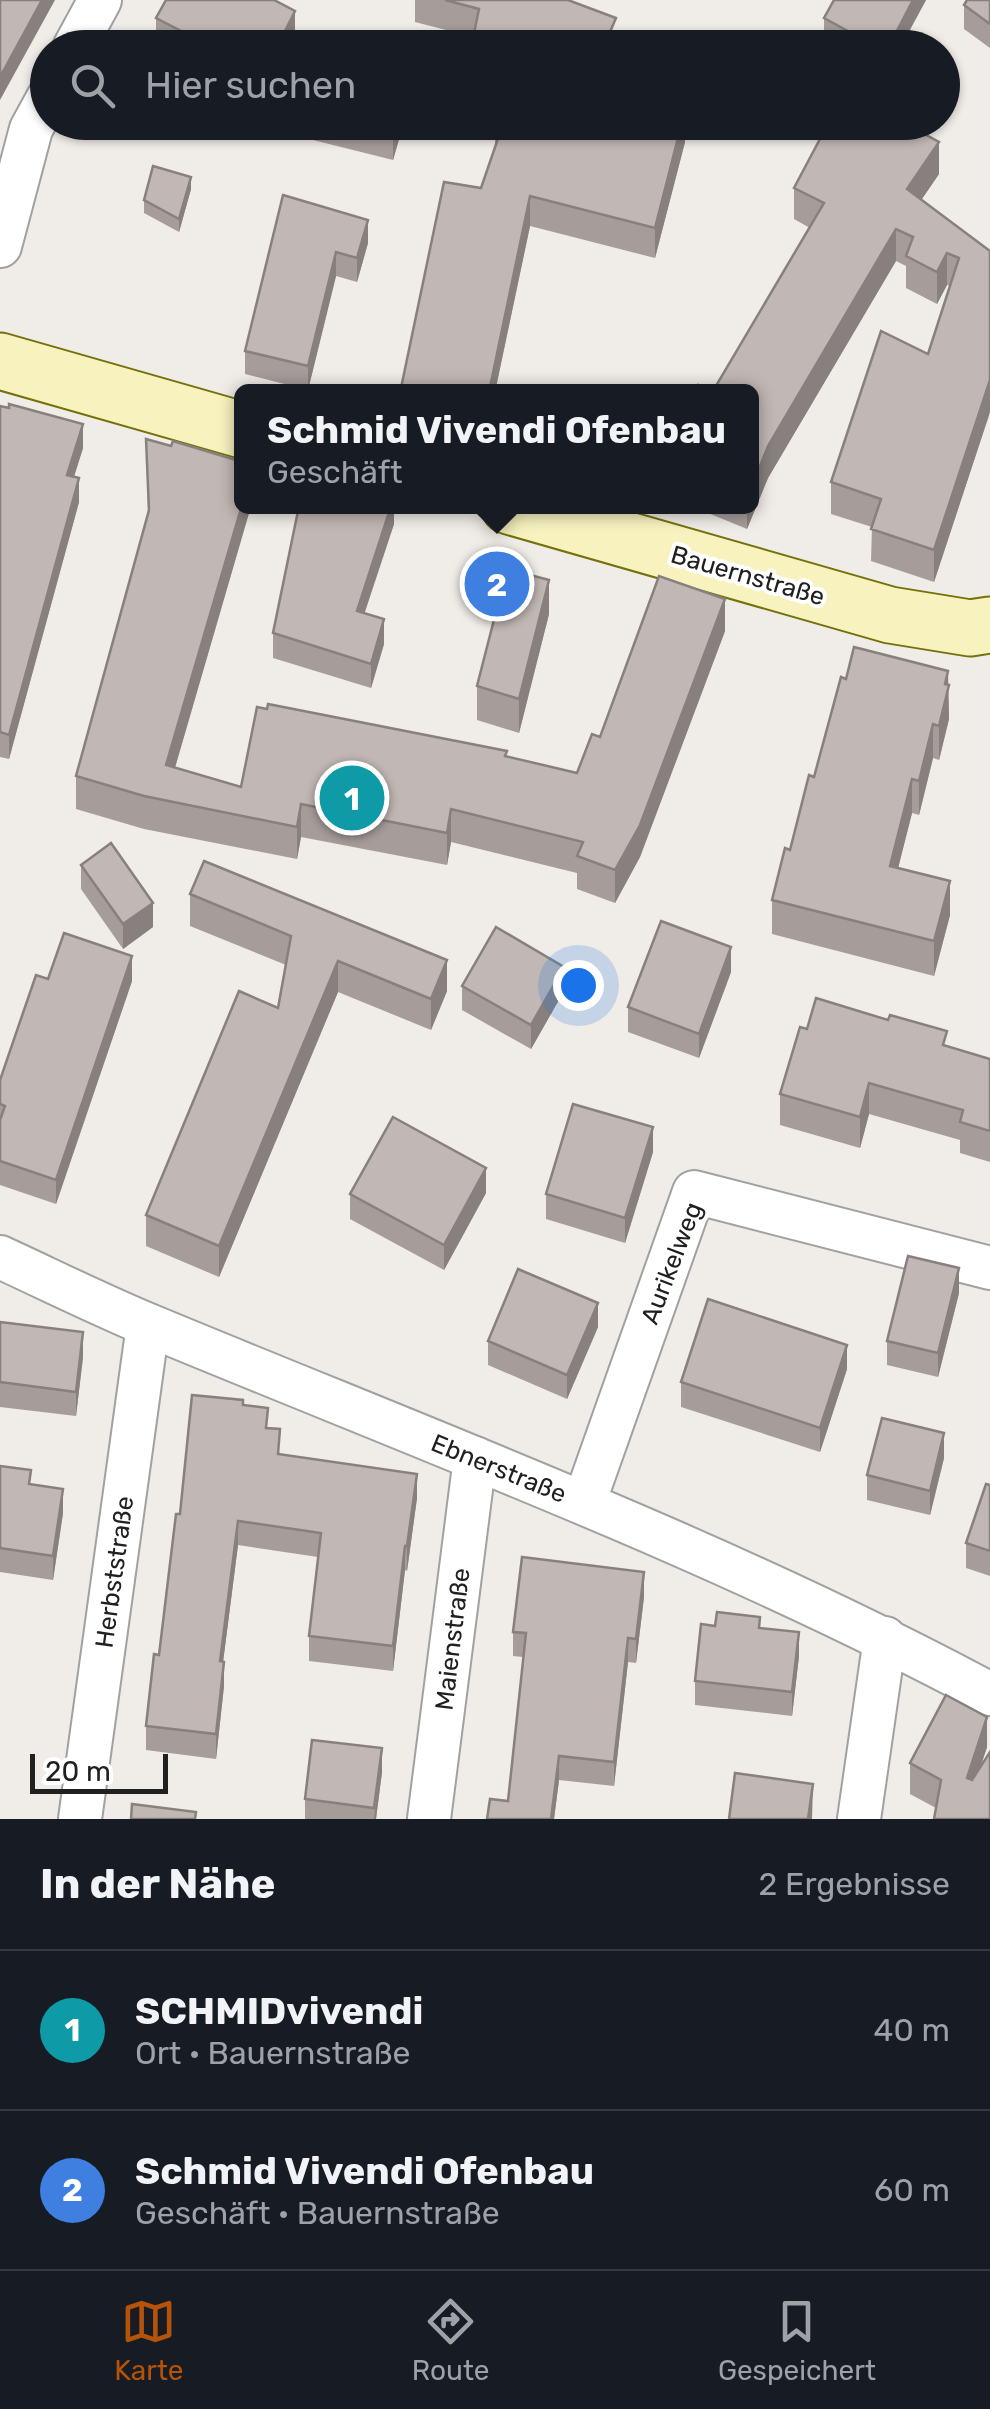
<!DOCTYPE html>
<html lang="de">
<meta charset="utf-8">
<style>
body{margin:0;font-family:Rubik,sans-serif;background:#242831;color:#f1f3f6}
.scale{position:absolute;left:30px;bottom:25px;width:138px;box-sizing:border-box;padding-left:10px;border:5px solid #202020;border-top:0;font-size:28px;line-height:35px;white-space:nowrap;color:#202020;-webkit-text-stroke:8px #fff;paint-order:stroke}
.you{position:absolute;left:578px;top:985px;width:35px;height:35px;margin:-25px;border:8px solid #fff;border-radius:50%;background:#1a73e8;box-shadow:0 0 0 15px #1a73e833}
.badge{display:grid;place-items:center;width:65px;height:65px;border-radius:50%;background:#b45309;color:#fff;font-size:32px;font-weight:700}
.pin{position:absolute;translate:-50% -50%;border:5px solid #fff;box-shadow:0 2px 10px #0006}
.popup{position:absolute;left:234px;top:384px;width:525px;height:130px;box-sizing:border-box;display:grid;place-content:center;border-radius:15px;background:#171b24;filter:drop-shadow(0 2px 8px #0005);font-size:32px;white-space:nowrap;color:#9ea1a6}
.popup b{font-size:38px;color:#f1f3f6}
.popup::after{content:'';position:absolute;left:50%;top:100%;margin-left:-20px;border:20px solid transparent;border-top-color:#171b24}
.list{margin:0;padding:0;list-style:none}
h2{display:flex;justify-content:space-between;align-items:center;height:130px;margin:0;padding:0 40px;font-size:42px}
h2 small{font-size:32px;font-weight:400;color:#9ea1a6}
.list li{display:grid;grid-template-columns:65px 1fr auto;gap:30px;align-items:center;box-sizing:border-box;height:160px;padding:0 40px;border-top:2px solid #363941}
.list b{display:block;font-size:38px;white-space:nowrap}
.list p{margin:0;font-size:32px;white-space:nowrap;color:#9ea1a6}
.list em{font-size:32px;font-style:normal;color:#9ea1a6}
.icon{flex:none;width:55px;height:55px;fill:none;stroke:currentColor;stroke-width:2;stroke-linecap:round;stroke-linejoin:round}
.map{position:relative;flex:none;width:990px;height:1819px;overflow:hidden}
.search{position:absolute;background:#171b24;box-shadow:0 2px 8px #0004;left:30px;right:30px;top:30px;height:110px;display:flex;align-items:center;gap:25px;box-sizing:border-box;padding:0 35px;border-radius:55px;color:#9ea1a6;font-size:38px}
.sheet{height:450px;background:#171b24}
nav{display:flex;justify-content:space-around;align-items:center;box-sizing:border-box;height:140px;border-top:2px solid #363941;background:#171b24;font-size:28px;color:#9ea1a6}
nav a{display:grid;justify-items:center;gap:5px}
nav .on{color:#b45309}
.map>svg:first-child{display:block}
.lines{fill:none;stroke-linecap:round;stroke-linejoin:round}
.minor-casing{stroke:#a1a1a1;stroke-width:46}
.secondary-casing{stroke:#74710a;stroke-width:59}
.minor{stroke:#fff;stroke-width:42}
.secondary{stroke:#f7f2be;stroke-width:55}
.wall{fill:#a69d9b}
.shaded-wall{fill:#87807e}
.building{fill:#c1b7b4;stroke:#87807e;stroke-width:2.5}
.labels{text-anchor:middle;stroke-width:8;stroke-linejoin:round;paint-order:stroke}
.street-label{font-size:25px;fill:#202020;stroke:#fff}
</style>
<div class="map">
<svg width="990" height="1819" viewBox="0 0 990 1819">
<rect width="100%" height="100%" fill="#f0ece7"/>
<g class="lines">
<!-- minor casing -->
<g class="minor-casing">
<g id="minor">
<path d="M74,48L100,0"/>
<path d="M0,246L31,129L48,98"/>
<path d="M0,1257C50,1280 100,1305 151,1326C433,1443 721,1550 990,1694"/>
<path d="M584,1503L694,1192L990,1268"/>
<path d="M80,1819L148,1325"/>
<path d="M429,1819L475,1458"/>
<path d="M859,1819L885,1638"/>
</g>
</g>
<!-- secondary casing -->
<g class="secondary-casing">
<g id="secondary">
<path d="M0,361L242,430"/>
<path d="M509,506L890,615L970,628L990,625"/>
</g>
</g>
<!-- minor -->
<use href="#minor" class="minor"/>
<!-- secondary -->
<use href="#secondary" class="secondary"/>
</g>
<!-- wall -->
<g class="wall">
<path d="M415,0H568L473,37L415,22Z"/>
<path d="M834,0H926L900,48H834L824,42V18Z"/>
<path d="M990,0V48L964,29V5Z"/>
<path d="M156,18L295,35L290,46L298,48H166L156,42Z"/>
<path d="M294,122H404L393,160L297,136V128L294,127Z"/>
<path d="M462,122H685V142L655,258L530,226L495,392H401V388L481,188L495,146V133Z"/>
<path d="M939,174L921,200L990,251V412L934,582L871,561L872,527L831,514V482L928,354L950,286L947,285L937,304L906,288V266L896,261L768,478L747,529L691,506H752L713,391L810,228L794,219V188Z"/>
<path d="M191,189L179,232L144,213V200Z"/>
<path d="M283,195L368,243L357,282L336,276L308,390L245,374V351Z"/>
<path d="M0,406L83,448L74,476L79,502L9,759L0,757Z"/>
<path d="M146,439L239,465L242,506H251L175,768L241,787L507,756L577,773L600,737L725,631L640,857L615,903L577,889V873L451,842L447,865L301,837L297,859L144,829L76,809V776L148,514Z"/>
<path d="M394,506V524L364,613L384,644L371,688L273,658V633Z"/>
<path d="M549,614L519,733L477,720V686Z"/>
<path d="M846,679L948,685L949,719L939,760L933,758L919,815L912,813L898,868L950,915L934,976L772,934V900L814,777Z"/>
<path d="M81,865L153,927L123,949L81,889Z"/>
<path d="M190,894L447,991L431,1030L338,992L219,1277L146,1246V1215L278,1008L286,965L190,926Z"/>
<path d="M731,972L699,1058L628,1032V1007Z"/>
<path d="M48,979L132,981L56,1204L0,1185V1080Z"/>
<path d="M462,986L564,991L531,1049L462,1010Z"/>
<path d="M807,1029L947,1046L990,1059V1162L960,1153V1140L869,1114L860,1148L780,1125V1094Z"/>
<path d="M653,1152L625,1243L546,1219V1194Z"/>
<path d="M486,1193L444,1270L350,1219V1194Z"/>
<path d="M959,1293L938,1377L887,1365V1341Z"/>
<path d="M0,1322L83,1357L76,1416L0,1407Z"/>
<path d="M598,1327L567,1399L488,1365V1341Z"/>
<path d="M847,1369L820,1452L681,1407V1382Z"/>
<path d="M243,1405L268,1429L280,1454L417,1498L407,1571L405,1570L393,1671L309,1661V1636L318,1557L238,1545L223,1662L224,1686L216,1759L146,1750V1726L159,1655L180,1514Z"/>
<path d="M944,1458L930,1515L867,1500V1475Z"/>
<path d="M0,1466L31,1484L63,1513L53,1580L0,1572Z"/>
<path d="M990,1485V1576L966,1568V1543Z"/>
<path d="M644,1597L636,1663L628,1662L614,1786L559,1780L554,1819H487L508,1801L523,1657L513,1656V1632Z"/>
<path d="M760,1628L799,1656L792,1716L695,1705V1681Z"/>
<path d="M987,1747L981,1765L990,1819L936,1808L910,1794V1763Z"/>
<path d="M382,1772L376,1819H305V1799Z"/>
</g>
<!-- shaded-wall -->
<g class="shaded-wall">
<path d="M42,0H55L0,100V77Z"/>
<path d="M913,0H926L900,48H888Z"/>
<path d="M295,11V35L289,48L279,43Z"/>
<path d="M396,122H404L393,160V135Z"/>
<path d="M679,122H685V142L655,258V228Z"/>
<path d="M939,142V174L907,221V189Z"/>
<path d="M191,177V189L179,232V219Z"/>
<path d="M530,196V226L495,392H489Z"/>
<path d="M368,220V243L357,282V258Z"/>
<path d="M896,229V261L768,478L747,529V506H752V486L768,446Z"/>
<path d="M336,252V276L308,390V366Z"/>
<path d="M947,253V285L937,304V272Z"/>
<path d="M990,380V412L934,582V550Z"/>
<path d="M83,424V448L67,499V475Z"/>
<path d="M79,478V502L9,759V735Z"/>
<path d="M242,506H251L166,798V765Z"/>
<path d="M391,506H394V524L357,636V611Z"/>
<path d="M549,580V614L519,733V699Z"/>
<path d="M725,599V631L640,857L615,903V870Z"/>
<path d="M384,619V644L371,688V664Z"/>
<path d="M948,671L949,719L939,760V726L945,684Z"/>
<path d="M933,724V758L919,815V781Z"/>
<path d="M912,779V813L890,900V866Z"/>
<path d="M301,804V837L297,859V827Z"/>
<path d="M451,809V842L447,865V833Z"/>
<path d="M950,881V915L934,976V941Z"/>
<path d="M153,903V927L123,949V924Z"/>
<path d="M731,947V972L699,1058V1034Z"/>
<path d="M132,956V981L56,1204V1180Z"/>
<path d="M447,960V991L431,1030V999Z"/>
<path d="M338,961V992L219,1277V1246Z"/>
<path d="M564,967V991L531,1049V1025Z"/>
<path d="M869,1083V1114L860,1148V1117Z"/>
<path d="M653,1127V1152L625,1243V1218Z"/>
<path d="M486,1168V1193L444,1270V1245Z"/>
<path d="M959,1268V1293L938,1377V1353Z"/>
<path d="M598,1303V1327L567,1399V1375Z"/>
<path d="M83,1332V1357L76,1416V1392Z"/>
<path d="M847,1345V1369L820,1452V1428Z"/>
<path d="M944,1433V1458L930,1515V1491Z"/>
<path d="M417,1474V1498L407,1571V1546Z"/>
<path d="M63,1489V1513L53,1580V1556Z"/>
<path d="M238,1521V1545L220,1686V1661Z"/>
<path d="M405,1546V1570L393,1671V1646Z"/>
<path d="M644,1572V1597L636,1663V1639Z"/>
<path d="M799,1632V1656L792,1716V1692Z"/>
<path d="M628,1638V1662L614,1786V1762Z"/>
<path d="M224,1662V1686L216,1759V1734Z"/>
<path d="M987,1717V1747L967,1808V1778Z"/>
<path d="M382,1748V1772L376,1819H374Z"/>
<path d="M559,1756V1780L554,1819H551Z"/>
<path d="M813,1784L812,1819H808Z"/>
</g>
<!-- building -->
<g class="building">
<path d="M0,0H42L0,77Z"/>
<path d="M166,0H274L295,11L279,43L298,48H214L156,18Z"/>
<path d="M445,0H568L616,18L610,32L652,48H471L479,9Z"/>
<path d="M834,0H913L888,48H879L824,18Z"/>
<path d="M967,0H990V24L964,5Z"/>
<path d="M383,34L410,48H377Z"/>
<path d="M342,122H396L393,135Z"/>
<path d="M496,122H682L655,228L530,196L489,392H419L401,388L444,182L481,188L502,127L495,125Z"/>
<path d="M829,122H902L939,142L907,189L990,251V380L934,550L871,529L881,499L831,482L881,331L928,354L959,258L947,253L937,272L906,256L913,237L896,229L768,446L752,486V392H696L698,385L713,391L824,203L794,188Z"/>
<path d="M153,166L191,177L179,219L144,200Z"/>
<path d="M283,195L368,220L357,258L336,252L308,366L245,351Z"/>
<path d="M9,404L83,424L67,475L79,478L9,735L0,732V406L9,408Z"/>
<path d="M146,439L171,446L173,441L239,461L237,465L242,466V505L166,765L241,787L257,707L267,709L268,704L507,751L505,756L577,773L592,734L600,737L659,576L725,599L640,825L615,870L577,856L583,842L451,809L447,833L301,804L297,827L144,796L76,776L149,510Z"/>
<path d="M299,506H391L357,611L384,619L371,664L273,633Z"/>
<path d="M507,569L549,580L519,699L477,686Z"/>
<path d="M854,647L948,671L945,684L949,685L939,726L933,724L919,781L912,779L890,866L950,881L934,941L772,900L785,848L790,850L809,775L814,777L841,677L846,679Z"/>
<path d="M111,843L153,903L123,924L81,865Z"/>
<path d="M204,861L447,960L431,999L338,961L219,1246L146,1215L239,991L278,1008L291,936L190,894Z"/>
<path d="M661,921L731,947L699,1034L628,1007Z"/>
<path d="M496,927L564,967L531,1025L462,986Z"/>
<path d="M64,933L132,956L56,1180L0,1161V1120L5,1106L0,1104V1080L36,975L48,979Z"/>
<path d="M816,998L888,1020L890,1015L947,1031L943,1045L990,1059V1131L960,1122L963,1110L869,1083L860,1117L780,1094L800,1027L807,1029Z"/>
<path d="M573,1104L653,1127L625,1218L546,1194Z"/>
<path d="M393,1117L486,1168L444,1245L350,1194Z"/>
<path d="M908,1256L959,1268L938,1353L887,1341Z"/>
<path d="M518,1269L598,1303L567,1375L488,1341Z"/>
<path d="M708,1299L847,1345L820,1428L681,1382Z"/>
<path d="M0,1322L83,1332L76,1392L0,1382Z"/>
<path d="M192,1395L243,1400V1405L268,1408L266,1428L280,1429L278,1454L417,1474L407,1546H405L393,1646L309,1636L321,1533L238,1521L220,1661L224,1662L216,1734L146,1726L154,1654L159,1655L176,1514H180Z"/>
<path d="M882,1418L944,1433L930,1491L867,1475Z"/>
<path d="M0,1466L31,1470L29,1484L63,1489L53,1556L0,1548Z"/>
<path d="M986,1484L990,1485V1551L966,1543Z"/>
<path d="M522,1557L644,1572L636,1639L628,1638L614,1762L559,1756L551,1819H487L490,1799L508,1801L526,1633L513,1632Z"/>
<path d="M717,1612L760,1617L759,1628L799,1632L792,1692L695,1681L701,1624L715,1626Z"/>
<path d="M946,1695L987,1717L967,1778L972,1780L990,1752V1819H934L941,1780L910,1763Z"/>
<path d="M312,1740L382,1748L374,1808L305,1799Z"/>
<path d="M735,1773L813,1784L808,1819H729Z"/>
<path d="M132,1804L196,1812L195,1819H131Z"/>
</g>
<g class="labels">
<!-- street labels -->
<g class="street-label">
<text transform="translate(748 575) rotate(16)" y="9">Bauernstraße</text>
<text transform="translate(671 1263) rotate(-69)" y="9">Aurikelweg</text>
<text transform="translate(499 1468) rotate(22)" y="9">Ebnerstraße</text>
<text transform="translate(114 1572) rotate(-82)" y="9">Herbststraße</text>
<text transform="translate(452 1639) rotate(-83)" y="9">Maienstraße</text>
</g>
</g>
</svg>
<div class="scale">20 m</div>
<div class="you"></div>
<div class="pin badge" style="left:352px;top:798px;background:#0f9aa8">1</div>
<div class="pin badge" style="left:497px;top:584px;background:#3f7fe0">2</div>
<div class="popup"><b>Schmid Vivendi Ofenbau</b>Geschäft</div>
<div class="search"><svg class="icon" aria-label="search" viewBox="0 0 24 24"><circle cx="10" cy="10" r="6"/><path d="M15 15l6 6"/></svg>Hier suchen</div>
</div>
<section class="sheet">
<h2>In der Nähe<small>2 Ergebnisse</small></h2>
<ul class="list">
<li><span class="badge" style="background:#0f9aa8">1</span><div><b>SCHMIDvivendi</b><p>Ort · Bauernstraße</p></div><em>40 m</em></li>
<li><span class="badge" style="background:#3f7fe0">2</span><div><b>Schmid Vivendi Ofenbau</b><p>Geschäft · Bauernstraße</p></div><em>60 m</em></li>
</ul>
</section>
<nav>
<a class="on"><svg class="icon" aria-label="map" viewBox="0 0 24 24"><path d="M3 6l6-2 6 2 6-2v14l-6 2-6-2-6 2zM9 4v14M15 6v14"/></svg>Karte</a>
<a><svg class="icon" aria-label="directions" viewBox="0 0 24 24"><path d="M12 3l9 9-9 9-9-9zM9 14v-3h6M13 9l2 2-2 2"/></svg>Route</a>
<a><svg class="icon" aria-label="saved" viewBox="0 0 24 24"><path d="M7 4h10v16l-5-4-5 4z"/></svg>Gespeichert</a>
</nav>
